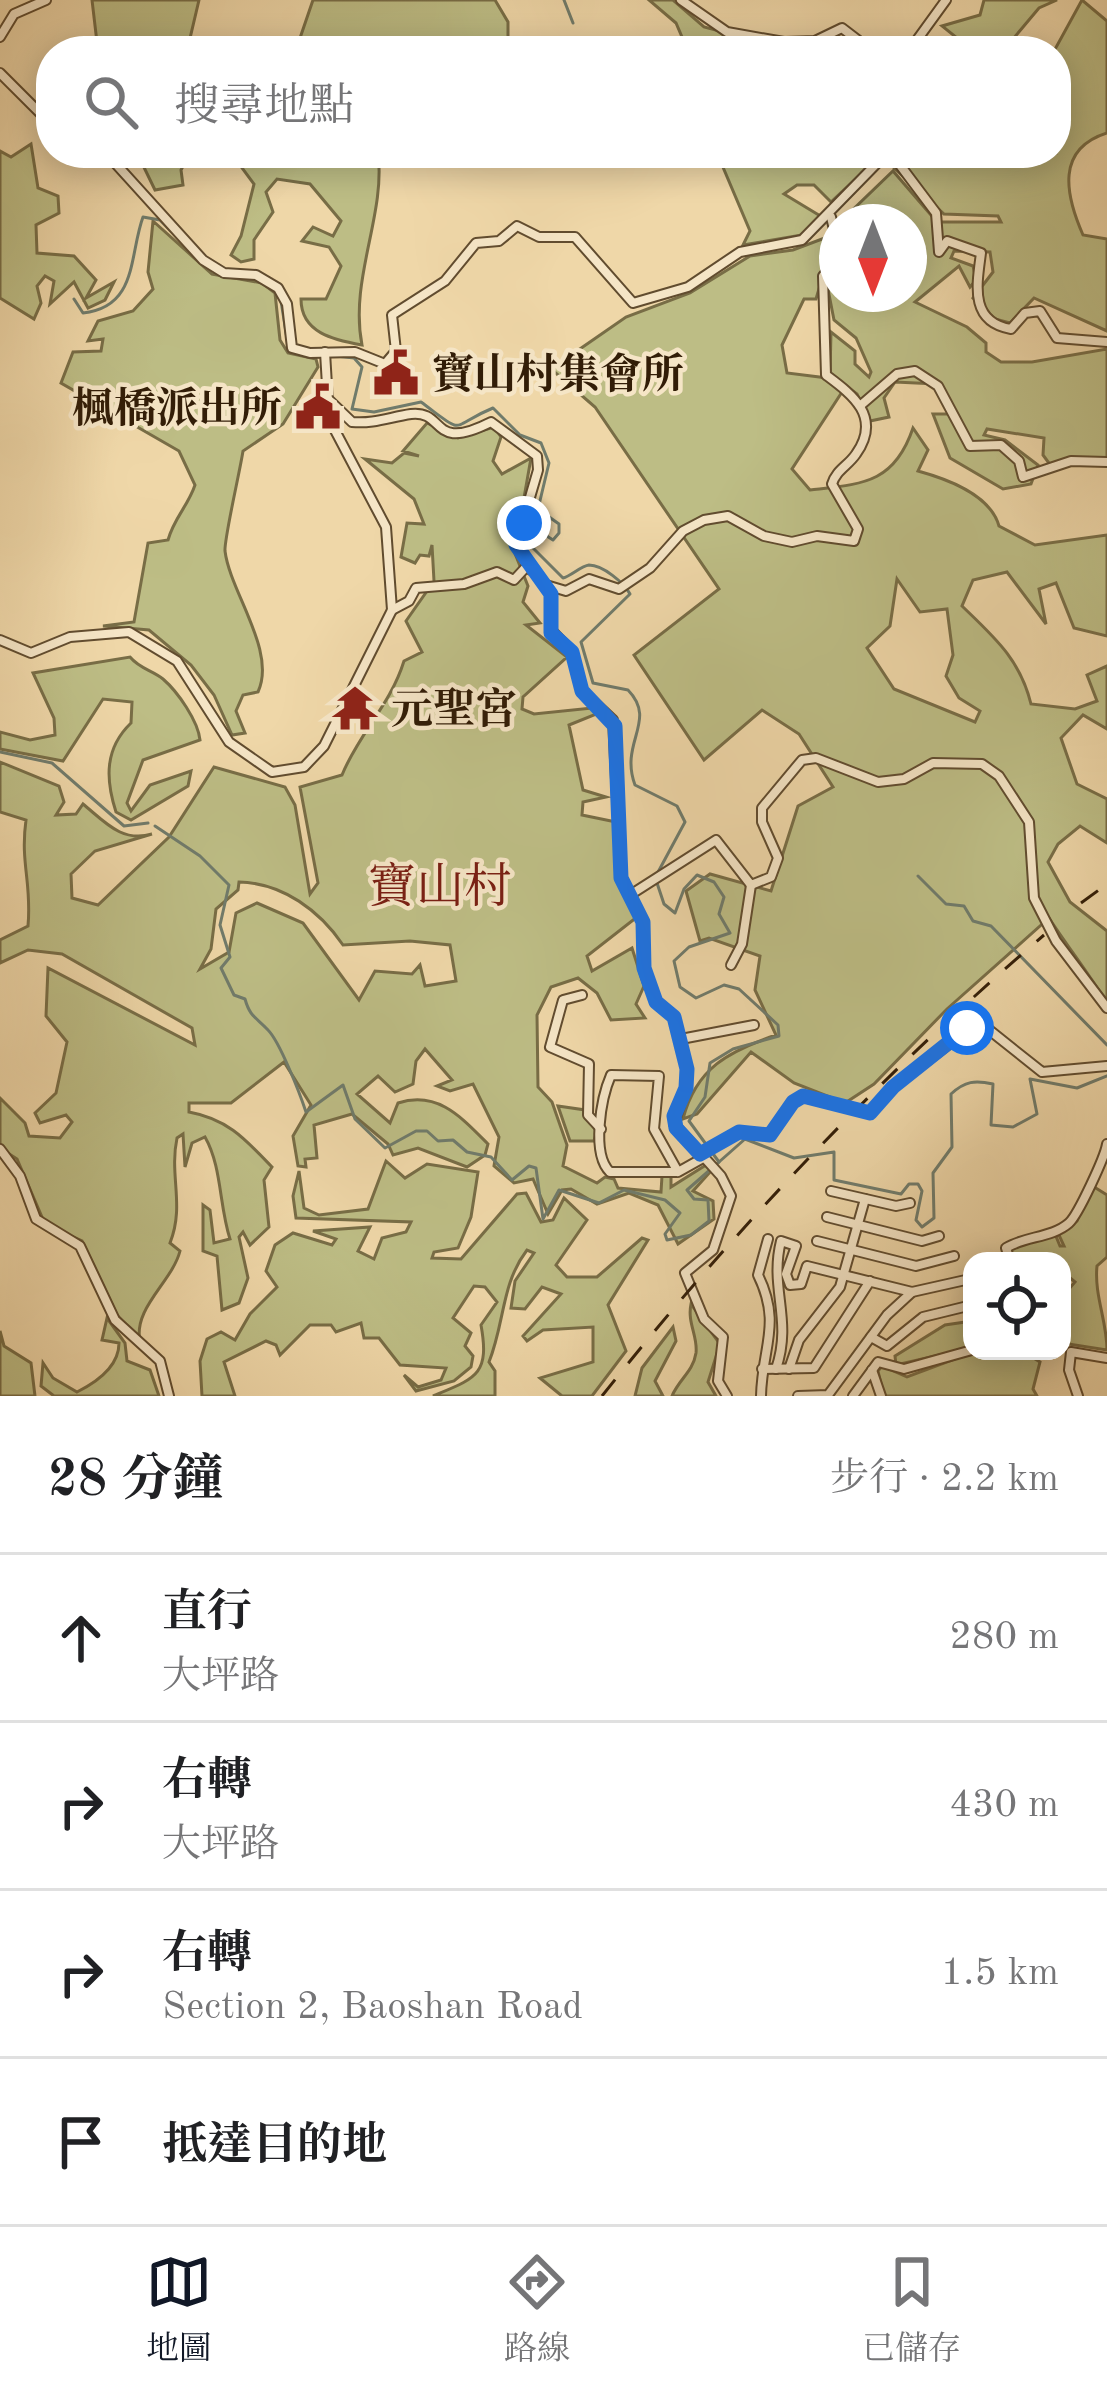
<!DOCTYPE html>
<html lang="zh-TW">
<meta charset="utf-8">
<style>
body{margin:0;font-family:"Old Standard TT","Noto Serif TC",serif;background:#f2f2f2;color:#202124}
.controls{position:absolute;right:36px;bottom:36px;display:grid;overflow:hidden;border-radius:24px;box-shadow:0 6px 30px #0003}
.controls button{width:108px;height:108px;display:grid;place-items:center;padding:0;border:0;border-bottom:3px solid #e0e0e0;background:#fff;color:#202124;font:60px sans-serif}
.compass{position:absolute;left:819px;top:204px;width:108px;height:108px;border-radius:50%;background:#fff;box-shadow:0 6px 30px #0003;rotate:180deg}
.stop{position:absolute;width:36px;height:36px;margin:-27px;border:9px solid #1a73e8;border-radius:50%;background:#fff}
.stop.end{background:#1a73e8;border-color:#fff;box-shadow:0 3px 12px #0008}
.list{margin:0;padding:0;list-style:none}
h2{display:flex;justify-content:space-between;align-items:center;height:156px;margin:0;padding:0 48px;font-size:51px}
h2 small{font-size:39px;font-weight:400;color:#757577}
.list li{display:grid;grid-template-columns:78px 1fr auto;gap:36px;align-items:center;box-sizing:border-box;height:168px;padding:0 48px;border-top:3px solid #e0e0e0}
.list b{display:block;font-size:45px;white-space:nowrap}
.list p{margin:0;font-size:39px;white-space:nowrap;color:#757577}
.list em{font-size:39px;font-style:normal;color:#757577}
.icon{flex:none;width:66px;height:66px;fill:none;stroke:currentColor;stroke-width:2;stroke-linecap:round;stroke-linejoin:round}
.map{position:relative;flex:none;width:1107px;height:1396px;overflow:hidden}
.search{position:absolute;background:#fff;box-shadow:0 6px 30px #0003;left:36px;right:36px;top:36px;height:132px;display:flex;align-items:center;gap:30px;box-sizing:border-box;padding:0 42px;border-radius:48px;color:#757577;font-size:45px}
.sheet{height:828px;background:#fff}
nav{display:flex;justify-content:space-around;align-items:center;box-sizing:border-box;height:168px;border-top:3px solid #e0e0e0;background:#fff;font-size:33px;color:#757577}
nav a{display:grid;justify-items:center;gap:6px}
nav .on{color:#111827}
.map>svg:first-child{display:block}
.green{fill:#bdbd85;stroke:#786d46;stroke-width:3;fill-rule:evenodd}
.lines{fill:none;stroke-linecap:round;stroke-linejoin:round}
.stream{stroke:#707b6b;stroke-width:3}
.minor-casing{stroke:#614c2f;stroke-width:12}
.minor{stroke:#f5e5c6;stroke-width:8}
.rail{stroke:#321d07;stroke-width:3;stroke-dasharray:21 21;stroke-linecap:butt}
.route{stroke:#1a73e8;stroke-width:15}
.labels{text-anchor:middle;stroke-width:9;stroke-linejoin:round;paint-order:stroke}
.poi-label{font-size:42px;font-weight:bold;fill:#321d07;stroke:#f5e5c6;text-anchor:start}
.quarter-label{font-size:48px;fill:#7a1f14;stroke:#f5e5c6}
</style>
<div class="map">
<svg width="1107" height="1396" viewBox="0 0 1107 1396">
<rect width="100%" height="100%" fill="#efd7a8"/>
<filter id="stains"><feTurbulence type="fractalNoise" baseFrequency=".00167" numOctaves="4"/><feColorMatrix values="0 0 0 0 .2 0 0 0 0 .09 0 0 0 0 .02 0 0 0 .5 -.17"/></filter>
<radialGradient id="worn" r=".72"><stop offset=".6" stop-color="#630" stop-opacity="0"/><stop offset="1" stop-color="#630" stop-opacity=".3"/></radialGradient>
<!-- green -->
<g class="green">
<path d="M92,0H199L187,51H98Z"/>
<path d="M313,0H495L508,22V46L500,51H283L299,41Z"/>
<path d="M649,0H673L704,27L795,51H688L676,23Z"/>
<path d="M984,0H1057L1039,8L1008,45L973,51L942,26L980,15Z"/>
<path d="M1082,0L1107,21V133C1056,149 1065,194 1083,235L1107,239V331L1034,298L1010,323L995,319L973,298L993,272L990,252L954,251L951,258L973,266L976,280L970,287L959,266L915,302L967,327L986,343V352L1001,362H1032L1107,349V459L1051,466L1043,455L1044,438L987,429L984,435L1005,440L1038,465L1031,484L1003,489L950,458L933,414H956L937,384L895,382L884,398L889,417L870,421L857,394L830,374L831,332L855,351V364L869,377L871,372L856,338L834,320L826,279L837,268V294H909V222H840L893,171L937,222H1001L998,216L944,214L890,164L893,153H1056L1054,51Z"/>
<path d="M31,144L38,188L58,196L59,213L36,225L37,253L74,256L96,280L86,298L114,282L105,300L88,308L74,282L50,304L54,281L45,276L37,286L41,303L34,319L0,298V151L11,157Z"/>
<path d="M137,153H190L181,170L183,185L155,190Z"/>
<path d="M208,153H378C386,215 349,279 362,345C334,340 301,333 301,299H326L341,266L329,247L302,241L313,227L333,236L341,221L310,184L277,179L266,192L273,212L254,240V259L241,262L231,255L241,236L254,184L237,161Z"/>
<path d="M717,153H880V156L831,202L814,185H797L784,194L822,217L802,235L743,245L750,231Z"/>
<path d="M153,221L212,274L262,283L275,293L280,340L288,353L316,359L318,367L283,424L243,451C240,471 224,539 225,551C230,592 277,651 258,692L243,695L236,711L245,733L232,735L214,695L191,665L149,630L103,626L134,622L148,543L168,540C174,518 188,506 195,485L179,451L61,383L73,352L101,351L103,339L88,341L98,321L133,311L153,289L148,272Z"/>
<path d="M830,236L837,255L827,262L816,299H804L782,345L787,373L827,378L842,392L792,469L810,490C862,484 894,484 913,428L928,450L918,471C947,479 990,494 999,526L1035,545L1107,535V636L1074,628L1056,583L1039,589L1046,624L1007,572L973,580L962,606C994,637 1020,659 1031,704L1075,709L1097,701L1087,675L1107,666V729L1083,715L1061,738L1077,784L1107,799V843L1080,826L1058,844L1048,862L1070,902L1107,931V1003C1089,974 1068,947 1049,918L947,1009L874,1084L845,1103L794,1083L751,1052L697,1114L683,1119C696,1068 729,1051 776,1035L755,990L760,956L709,938L700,941L686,891L710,874L771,891L798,806L833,787L799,734L762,710L704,760L634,655L719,589L595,407L551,369L626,317L690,293L750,256L793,250ZM897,579L920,612L947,609L953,655L946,676L959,698L980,711L975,722L894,689L867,648L890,626Z"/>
<path d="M427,423L458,438L494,427L501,437L493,461L502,474L531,458L521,515L508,536L528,586L523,602L540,623L526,625L567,657L523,697L522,709L534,714L592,708L599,713L569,725L583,790L606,797L583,802L582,815L616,822L618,872L637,917L587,956L592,971L632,948L644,986L636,1004L645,1018L611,1020L597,993L578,978L551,987L537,1015L538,1087L552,1102L567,1145L563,1166L597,1183L605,1177L614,1179L618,1188L661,1192L662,1176H671V1187L706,1165L711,1171L693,1191L713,1201L714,1219L678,1244L658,1205L629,1193L597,1204L571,1189L562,1190L548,1214L533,1179L514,1183L494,1166L499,1137L473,1084L450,1091L437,1086L452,1080L425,1049L416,1061L413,1084L395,1092L378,1076L357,1094L390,1123L398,1103C438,1090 462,1118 488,1144L485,1155L467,1167L418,1148L393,1155L388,1144L352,1114L314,1125L317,1158L305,1159L306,1167L298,1166L293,1136L311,1105L284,1062L231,1103H189V1112C228,1119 246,1140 272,1167L264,1180L269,1227L250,1245L243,1232L239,1237L248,1278L239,1303L222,1310L217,1256L203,1251V1205L210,1210L214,1243L230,1239C219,1205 222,1167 205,1137L192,1143L185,1167L183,1134L177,1138C169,1176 185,1205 170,1243L180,1251C172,1282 133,1308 140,1341L117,1315L82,1241L45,1224L17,1159L0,1148V1098L25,1123L29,1136L60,1138L72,1122L66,1115L40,1123L35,1113L56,1093L67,1042L46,1016L48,968L195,1045L192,1028L62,954L28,950L0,963V940L28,926C32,883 20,863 26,820L0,812V762L59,786L64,802L56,815L76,814L83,804C105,822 122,843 152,834L95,851L71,874L72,898L98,905L169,837L214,767L285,787L295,805L310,894L318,883L300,787L342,775C359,733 390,706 404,661L422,652L406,621L434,581L432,545L429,556L420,555L415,563L401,557L407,523L424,524L414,499L365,459L392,463L404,453L419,456L403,451ZM239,882C283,883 320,911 343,945L410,941L450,945L456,981L425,986L420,965L412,974L375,971L359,1000L303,923L257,903L236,913L229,952L200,969L211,949L216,909L238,890Z"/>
<path d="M130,657C140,669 152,670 163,679C178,692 198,721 200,740L143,760L127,803L131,811L150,785L191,771L188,786L131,820L116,812C105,778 105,748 131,723L132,702L103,699L63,761L0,749V732L30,740L55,735L54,718L33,673Z"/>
<path d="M558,1106L585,1110L597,1130L594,1141H570Z"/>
<path d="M386,1161L405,1178L427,1164L478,1172L471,1217L458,1248L434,1252L432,1258L461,1259L517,1194L526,1193L541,1222L553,1220L564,1198L587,1220L556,1265L567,1277H597L642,1238L648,1240L608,1305L626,1351L592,1396H562L540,1378L593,1362V1327L543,1330L527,1341L523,1336L561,1294L542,1287L525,1309L511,1308L515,1281L534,1253L527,1250C501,1284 505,1322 489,1362L495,1371V1396H433C476,1378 490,1375 481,1325L497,1302L485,1287L474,1286L453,1318L471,1333L465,1346L473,1356L471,1367L454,1381L416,1391L404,1375L418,1387L441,1380L446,1368L400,1365L379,1338H364L361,1323L336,1332L331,1325H310L280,1355L276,1345L266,1341L224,1362L235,1396H202L200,1361L207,1339L221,1332L235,1340L250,1314L277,1287L266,1271L275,1245L293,1233L332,1245L336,1239L313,1231L370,1227L358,1251L374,1259L382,1238L406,1232L411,1222L296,1218L293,1196L299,1171L304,1208L319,1215L368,1209Z"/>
<path d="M1091,1185L1107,1195V1257L1097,1266C1094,1295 1107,1321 1107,1350L1062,1343V1297L1075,1282L1069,1277L1062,1294V1261H1012L1009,1251L1024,1240L1055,1234L1060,1246H1064L1058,1233L1077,1221Z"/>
<path d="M691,1304L720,1344L708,1382L716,1396H672C679,1379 693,1372 696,1353C698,1336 687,1323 691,1304Z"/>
<path d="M107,1318L125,1343L127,1361L150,1370L159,1396H54L41,1386L43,1363L53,1378L77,1392C97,1382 119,1367 119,1343L102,1340Z"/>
<path d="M972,1321L970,1348L896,1365L895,1356L945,1325Z"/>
<path d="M673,1327L676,1341L655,1381L663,1396H635L642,1368Z"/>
<path d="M0,1331L4,1346L31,1363L35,1396H0Z"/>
<path d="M976,1351H1022L1040,1362L1033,1389L1037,1396H884L878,1371L882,1366L907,1377Z"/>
</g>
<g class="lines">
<!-- stream -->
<g class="stream">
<path d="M564,0L573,23"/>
<path d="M74,299L83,313C138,307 129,255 143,217L160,220L198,259"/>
<path d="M281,301L289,351L354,358L362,367L352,409L374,412L421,402C468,437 447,427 493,408L520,435L541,443L549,463L538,509L559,524V533L553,540L536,529L527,542L563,578C571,576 581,566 589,565C603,565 624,583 630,594L581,642L593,683L628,690C658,721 619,742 635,785L677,806L685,822L657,874"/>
<path d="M0,752L52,763L124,826L148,823"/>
<path d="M155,826L200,856L229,885L220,925L230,957L221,968L234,995L245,999C250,1017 256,1017 268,1030C280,1042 300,1094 306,1112L343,1085L355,1119L385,1148L416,1131H427L438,1141L453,1140L467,1152L491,1157L512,1180L529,1166L536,1168L543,1219L559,1190L599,1203L624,1190L665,1200L680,1213L665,1234L667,1240L691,1235L709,1221L708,1200L694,1199L687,1190L719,1162"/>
<path d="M918,876L946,904L964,906L973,921L991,926L1107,1045"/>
<path d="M657,883L664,904L675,913L684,889L697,875L714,882L724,897L719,914L730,933L689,947L674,961L680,987L696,998L724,985L739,989L778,1025L779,1036L733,1049L710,1063L705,1097L689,1121L719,1162L745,1139L794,1158L834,1152V1180L901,1194L909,1184H918L922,1191L916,1220L922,1227L934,1218L933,1173L952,1147L951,1094C965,1081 975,1080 993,1084L991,1125L1013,1127L1037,1114L1030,1079L1077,1088L1107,1076"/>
</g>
<!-- minor casing -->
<g class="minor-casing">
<g id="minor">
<path d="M681,0L727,32L784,42L815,41L842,28L872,51"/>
<path d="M0,37L14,14L46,0"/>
<path d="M909,51L946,0"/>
<path d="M0,73L51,124"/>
<path d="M106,153L203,260L224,273L256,275L278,288L287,304L292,348L310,353L355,352L385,364L396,351L392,315L445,281L476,243L499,241L517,226L539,237H575L633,303L688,287L740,252L802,240L887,153"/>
<path d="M891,153L936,213L939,252L947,241L981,253C977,284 969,322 1011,329L1025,313L1040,311L1057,338L1107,342"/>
<path d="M831,217L837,242"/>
<path d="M329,400L352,422C374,424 390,417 411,414C446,410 430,453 491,422L537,456L538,470L516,545L551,594L550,629L572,652L582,691L613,720L621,878L643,922L644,968L656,1002L674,1017L686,1062L687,1084L674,1124L721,1176L731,1196L713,1250L685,1273L704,1319L723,1337L718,1381L727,1396"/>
<path d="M861,405L897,374L915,371L938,386L970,446L1001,445L1019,461L1023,477L1071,461L1107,462"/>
<path d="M546,585L566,591L589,579L619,589L650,568L683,531L704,520L728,516L764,536L792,542L817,536L854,541L858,529L832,484C836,470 848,466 856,454C883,416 850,393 826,375L823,276L837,259"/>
<path d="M392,610L409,601L416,588L464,584L497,572L514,580L527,566L531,570"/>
<path d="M0,640L31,653L70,637L129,632L177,661L229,742L272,772L304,767L324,746L392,610L386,527L329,419L325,352"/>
<path d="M630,895L716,840L751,885L771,877L778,858L762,822V808L802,760L816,758L878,782L904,779L933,763L982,764L999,776L1029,822L1034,898L1056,941L1107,1008"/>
<path d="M731,965L742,944L751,885"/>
<path d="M582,995L563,1000L550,1047L589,1064L588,1115L601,1129"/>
<path d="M681,1039L754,1025"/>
<path d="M0,1149L20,1176L36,1219L80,1246L115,1320L160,1361L169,1396"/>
<path d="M699,1154L739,1132L770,1135L793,1102L803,1097L870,1113L893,1087L971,1027L988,1029L1042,1072L1107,1066"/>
<path d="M678,1172L654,1129L659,1076L611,1075C601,1098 591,1154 610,1172H678L703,1158"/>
<path d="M831,1191L896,1206L910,1203"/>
<path d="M827,1217L922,1241L939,1236"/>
<path d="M817,1241L916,1266L954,1256"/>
<path d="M1010,1261L1006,1248C1025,1236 1052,1238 1069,1223C1078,1215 1105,1157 1107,1144"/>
<path d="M871,1337L887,1346L923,1317L972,1305"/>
<path d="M762,1369L814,1368L870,1281"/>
<path d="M776,1369C793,1319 769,1289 781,1241L796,1246L786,1274L790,1285L801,1284L807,1266L912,1292"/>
<path d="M789,1369L799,1340L840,1287L865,1199"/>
<path d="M872,1370L881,1396"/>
<path d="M761,1396C762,1347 782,1324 758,1275L768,1239"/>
<path d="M798,1396L828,1395L887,1315L912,1292L970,1279"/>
<path d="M853,1396L878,1362L904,1369L972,1350"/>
<path d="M1078,1396L1069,1370L1071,1352L1107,1358"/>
</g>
</g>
<!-- minor -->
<use href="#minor" class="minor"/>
<!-- rail -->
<g class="rail">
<path d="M1081,903L1107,884"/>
<path d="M602,1396C734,1229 882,1074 1044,935"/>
</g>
</g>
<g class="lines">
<!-- route -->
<path class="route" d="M524,523L516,545L551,594V633L572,652L582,691L615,726L621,878L643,922L644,968L656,1002L674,1017L687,1069L686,1088L674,1116L676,1128L700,1154L739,1132L770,1135L793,1102L803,1096L870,1113L893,1087L967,1028"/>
</g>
<!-- icons -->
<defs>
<g id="civic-bare" transform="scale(3.6)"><path d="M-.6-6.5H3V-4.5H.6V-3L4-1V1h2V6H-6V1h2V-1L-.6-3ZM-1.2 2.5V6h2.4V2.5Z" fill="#8f2418" stroke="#f5e5c6" stroke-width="2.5" paint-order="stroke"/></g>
<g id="temple-bare" transform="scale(3.6)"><path d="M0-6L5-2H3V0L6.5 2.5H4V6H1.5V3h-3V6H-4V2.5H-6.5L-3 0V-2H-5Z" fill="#8f2418" stroke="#f5e5c6" stroke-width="2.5" paint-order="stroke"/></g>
</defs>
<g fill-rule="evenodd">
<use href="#civic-bare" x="396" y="373"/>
<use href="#civic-bare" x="318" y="407"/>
<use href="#temple-bare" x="355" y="708"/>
</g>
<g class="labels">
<!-- poi labels -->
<g class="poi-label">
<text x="432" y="388">寶山村集會所</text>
<text x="282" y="422" text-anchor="end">楓橋派出所</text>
<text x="391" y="723">元聖宮</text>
</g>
<!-- quarter labels -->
<g class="quarter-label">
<text x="440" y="902">寶山村</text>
</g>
</g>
<rect width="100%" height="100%" filter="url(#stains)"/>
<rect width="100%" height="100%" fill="url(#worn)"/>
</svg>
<div class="controls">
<button><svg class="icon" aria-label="locate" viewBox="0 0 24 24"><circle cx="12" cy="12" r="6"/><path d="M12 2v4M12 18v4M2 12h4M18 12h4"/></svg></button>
</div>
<svg class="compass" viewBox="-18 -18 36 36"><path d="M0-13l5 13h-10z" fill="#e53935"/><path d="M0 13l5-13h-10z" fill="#757577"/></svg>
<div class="stop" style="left:967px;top:1028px"></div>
<div class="stop end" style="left:524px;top:523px"></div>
<div class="search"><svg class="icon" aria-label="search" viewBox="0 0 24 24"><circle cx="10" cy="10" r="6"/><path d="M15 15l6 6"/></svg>搜尋地點</div>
</div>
<section class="sheet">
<h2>28 分鐘<small>步行 · 2.2 km</small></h2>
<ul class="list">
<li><svg class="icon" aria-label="ahead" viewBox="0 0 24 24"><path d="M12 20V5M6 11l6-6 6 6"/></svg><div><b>直行</b><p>大坪路</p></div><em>280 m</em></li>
<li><svg class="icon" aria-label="right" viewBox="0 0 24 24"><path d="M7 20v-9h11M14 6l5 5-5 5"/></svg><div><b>右轉</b><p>大坪路</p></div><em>430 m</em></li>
<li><svg class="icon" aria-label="right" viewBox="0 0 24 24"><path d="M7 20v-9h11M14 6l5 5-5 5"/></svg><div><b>右轉</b><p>Section 2, Baoshan Road</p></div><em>1.5 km</em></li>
<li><svg class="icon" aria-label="arrive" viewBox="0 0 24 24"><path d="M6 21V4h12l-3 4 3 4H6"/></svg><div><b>抵達目的地</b></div></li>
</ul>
</section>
<nav>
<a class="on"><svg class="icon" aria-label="map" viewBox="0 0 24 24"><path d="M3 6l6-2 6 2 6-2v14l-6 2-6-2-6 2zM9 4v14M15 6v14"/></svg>地圖</a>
<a><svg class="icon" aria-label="directions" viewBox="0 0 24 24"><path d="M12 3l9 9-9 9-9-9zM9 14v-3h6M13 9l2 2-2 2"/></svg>路線</a>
<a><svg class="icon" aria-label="saved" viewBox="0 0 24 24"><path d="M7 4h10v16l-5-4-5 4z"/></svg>已儲存</a>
</nav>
